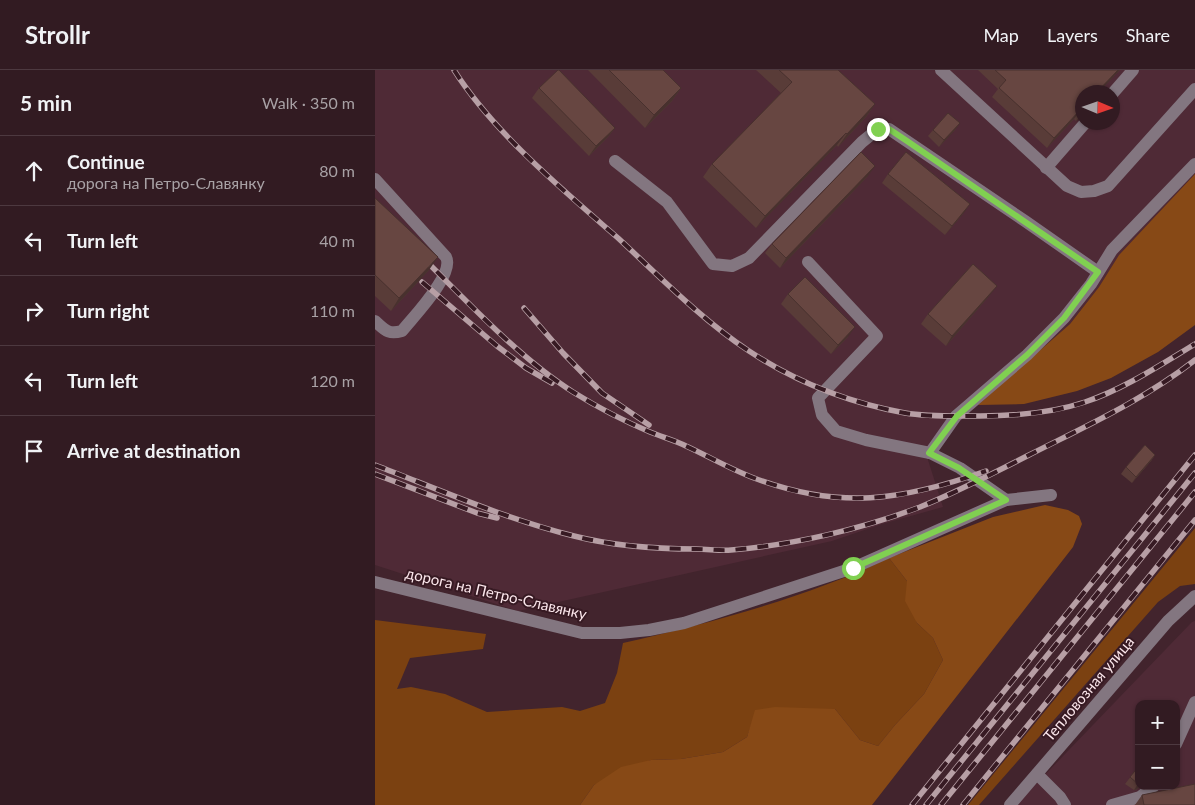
<!DOCTYPE html>
<meta charset="utf-8">
<style>
body{margin:0;font-family:Lato,sans-serif;background:#3d282f;color:#f1f3f6}
.controls{position:absolute;right:15px;bottom:15px;display:grid;overflow:hidden;border-radius:10px;box-shadow:0 1px 4px #0004}
.controls button{width:45px;height:45px;display:grid;place-items:center;padding:0;border:0;border-bottom:1px solid #4d3940;background:#321b22;color:#f1f3f6;font:25px sans-serif}
.compass{position:absolute;left:700px;top:15px;width:45px;height:45px;border-radius:50%;background:#321b22;box-shadow:0 1px 4px #0004;rotate:92deg}
.stop{position:absolute;width:15px;height:15px;margin:-11px;border:4px solid #80d051;border-radius:50%;background:#fff}
.stop.end{background:#80d051;border-color:#fff;box-shadow:0 1px 5px #0008}
.list{margin:0;padding:0;list-style:none}
h2{display:flex;justify-content:space-between;align-items:center;height:65px;margin:0;padding:0 20px;font-size:21px}
h2 small{font-size:16px;font-weight:400;color:#a8a1a5}
.list li{display:grid;grid-template-columns:32px 1fr auto;gap:15px;align-items:center;box-sizing:border-box;height:70px;padding:0 20px;border-top:1px solid #4d3940}
.list b{display:block;font-size:19px;white-space:nowrap}
.list p{margin:0;font-size:16px;white-space:nowrap;color:#a8a1a5}
.list em{font-size:16px;font-style:normal;color:#a8a1a5}
.icon{flex:none;width:28px;height:28px;fill:none;stroke:currentColor;stroke-width:2;stroke-linecap:round;stroke-linejoin:round}
.map{position:relative;flex:none;width:820px;height:735px;overflow:hidden}
header{display:flex;align-items:center;gap:30px;box-sizing:border-box;height:70px;padding:0 25px;background:#321b22;border-bottom:1px solid #4d3940}
header strong{font-size:24px}
nav{display:flex;gap:28px;margin-inline-start:auto;font-size:18px}
main{display:flex}
aside{flex:1;background:#321b22}
.map>svg:first-child{display:block}
.built{fill:#4f2a36;fill-rule:evenodd}
.green{fill:#7b4111}
.forest{fill:#874916}
.lines{fill:none;stroke-linecap:round;stroke-linejoin:round}
.minor{stroke:#837680;stroke-width:12}
.rail-casing{stroke:#b79fa5;stroke-width:5.5}
.rail{stroke:#371a23;stroke-width:4;stroke-dasharray:11;stroke-linecap:butt}
.wall{fill:#593c38}
.shaded-wall{fill:#48312e}
.building{fill:#674641;stroke:#48312e}
.route{stroke:#80d051;stroke-width:6}
.labels{text-anchor:middle;stroke-width:4;stroke-linejoin:round;paint-order:stroke}
.street-label{font-size:15px;fill:#fce7ec;stroke:#371a23}
</style>
<header>
<strong>Strollr</strong>
<nav><a>Map</a><a>Layers</a><a>Share</a></nav>
</header>
<main>
<aside>
<h2>5 min<small>Walk · 350 m</small></h2>
<ul class="list">
<li><svg class="icon" aria-label="ahead" viewBox="0 0 24 24"><path d="M12 20V5M6 11l6-6 6 6"/></svg><div><b>Continue</b><p>дорога на Петро-Славянку</p></div><em>80 m</em></li>
<li><svg class="icon" aria-label="left" viewBox="0 0 24 24"><path d="M17 20v-9H6M10 6l-5 5 5 5"/></svg><div><b>Turn left</b></div><em>40 m</em></li>
<li><svg class="icon" aria-label="right" viewBox="0 0 24 24"><path d="M7 20v-9h11M14 6l5 5-5 5"/></svg><div><b>Turn right</b></div><em>110 m</em></li>
<li><svg class="icon" aria-label="left" viewBox="0 0 24 24"><path d="M17 20v-9H6M10 6l-5 5 5 5"/></svg><div><b>Turn left</b></div><em>120 m</em></li>
<li><svg class="icon" aria-label="arrive" viewBox="0 0 24 24"><path d="M6 21V4h12l-3 4 3 4H6"/></svg><div><b>Arrive at destination</b></div></li>
</ul>
</aside>
<div class="map">
<svg width="820" height="735" viewBox="0 0 820 735">
<rect width="100%" height="100%" fill="#42242d"/>
<!-- built -->
<g class="built">
<path d="M0,0H820V104L744,185L724,217L695,254L582,354L553,390L568,437L507,454L457,471L143,541L0,495ZM708,22H738V52H708Z"/>
<path d="M820,551V735H641L817,552ZM764,634H801V716H764Z"/>
</g>
<!-- green -->
<g class="green">
<path d="M820,458V514L805,516L783,532L604,735H593Z"/>
<path d="M514,488L532,511L542,553L558,568L568,590L549,624L520,655L503,676L485,670L460,639L381,641L372,667L348,682L306,689L276,690L219,715L205,735H0V550L111,564L108,579L35,588L22,619L36,617L70,624L112,642L187,637L205,641L230,633L242,603L248,573C339,552 430,528 514,488Z"/>
</g>
<!-- forest -->
<g class="forest">
<path d="M820,104V255L783,282L736,308L702,321L649,334L603,335L695,254L724,217L744,185Z"/>
<path d="M670,435L693,440L704,446L707,454L698,477L497,735H205L219,715L246,697L276,690L306,689L348,682L372,667L380,640L400,637L460,639L485,670L503,676L520,655L549,624L568,590L558,568L542,553L530,531L532,511L514,488L618,447Z"/>
</g>
<g class="lines">
<!-- minor -->
<g class="minor">
<path d="M566,0L692,116L706,122L719,121L733,116L820,19"/>
<path d="M738,23L758,0"/>
<path d="M240,91L292,132L338,194L357,196L374,188L487,72L503,59H514L650,151L723,202"/>
<path d="M671,98L711,52"/>
<path d="M0,109L71,187C80,204 39,246 27,261C13,265 10,260 0,251"/>
<path d="M433,192L502,266L443,328L447,345L461,361L491,370L555,383L585,398L631,430"/>
<path d="M555,383L581,346L652,285L689,248L716,214L737,180L820,94"/>
<path d="M0,512L207,563H245L274,560L309,553L478,498L631,430L676,425"/>
<path d="M801,674L820,632"/>
<path d="M662,704L685,727L690,735"/>
<path d="M635,735L793,551L820,526"/>
<path d="M737,735L765,727L779,716"/>
</g>
<!-- rail casing -->
<g class="rail-casing">
<g id="rail">
<path d="M79,0C118,62 188,120 243,168C284,206 327,250 374,281C421,312 475,333 530,343C554,347 581,346 605,346C641,346 677,343 710,332C749,319 785,295 820,274"/>
<path d="M46,186C92,231 144,288 198,322C222,337 249,351 275,362C287,367 299,370 311,376C333,386 355,399 379,408C465,440 526,431 611,401"/>
<path d="M47,212L122,276L151,298L177,313"/>
<path d="M149,238L188,283L227,323L274,355"/>
<path d="M0,395C65,420 131,449 199,466C238,476 281,479 321,479C333,479 345,481 356,480C418,475 487,459 545,437C582,422 617,404 652,386C709,357 769,330 820,290"/>
<path d="M0,404L102,443L122,448"/>
<path d="M537,735L820,385"/>
<path d="M551,735L820,403"/>
<path d="M566,735L820,422"/>
<path d="M588,735L820,450"/>
</g>
</g>
<!-- rail -->
<use href="#rail" class="rail"/>
</g>
<!-- wall -->
<g class="wall">
<path d="M213,0H288L306,18L297,31L270,58Z"/>
<path d="M381,0H463L500,34L491,47L463,77L462,75L381,158L328,107L337,94L406,23Z"/>
<path d="M603,0H745L724,22H708V45L701,51L699,49L672,78L617,27L623,19Z"/>
<path d="M164,18L240,58L233,67L214,86L157,28Z"/>
<path d="M585,53L580,60L564,77L553,66L558,60Z"/>
<path d="M513,104L588,144L570,165L507,113Z"/>
<path d="M493,106L405,198L390,183L397,174Z"/>
<path d="M0,128L54,200L16,241L0,226Z"/>
<path d="M413,224L473,267L456,284L406,234Z"/>
<path d="M615,225L571,276L546,254L553,244Z"/>
<path d="M780,385L776,391L757,413L746,404L751,397Z"/>
<path d="M764,696V716H765L761,720H759L750,714Z"/>
<path d="M767,725L820,735H760Z"/>
</g>
<!-- shaded-wall -->
<g class="shaded-wall">
<path d="M743,0H745L724,22H722Z"/>
<path d="M306,18L297,31L270,58L279,45Z"/>
<path d="M500,34L491,47L463,77L472,64Z"/>
<path d="M706,39L699,49L672,78L679,68Z"/>
<path d="M708,42V45L701,51Z"/>
<path d="M585,53L580,60L564,77L569,70Z"/>
<path d="M240,58L233,67L214,86L221,76Z"/>
<path d="M471,63L462,75L381,158L390,146Z"/>
<path d="M500,96L493,106L405,198L411,188Z"/>
<path d="M595,134L588,144L570,165L577,156Z"/>
<path d="M63,187L54,200L16,241L24,228Z"/>
<path d="M622,216L615,225L571,276L577,266Z"/>
<path d="M480,257L473,267L456,284L463,275Z"/>
<path d="M780,385L776,391L757,413L761,407Z"/>
<path d="M763,714L764,716H765L761,720H759Z"/>
</g>
<!-- building -->
<g class="building">
<path d="M183,0H184L240,58L221,76L164,18Z"/>
<path d="M234,0H288L306,18L279,45Z"/>
<path d="M404,0H463L500,34L472,64L471,63L390,146L337,94L417,12Z"/>
<path d="M620,0H743L722,22H708V41L706,39L679,68L624,18L631,10Z"/>
<path d="M573,43L585,53L569,70L558,60Z"/>
<path d="M486,82L500,96L411,188L397,174Z"/>
<path d="M531,82L595,134L577,156L513,104Z"/>
<path d="M0,128L63,187L24,228L0,205Z"/>
<path d="M598,194L622,216L577,266L553,244Z"/>
<path d="M430,207L480,257L463,275L413,224Z"/>
<path d="M770,375L780,385L761,407L751,397Z"/>
<path d="M764,696V714H763L755,707Z"/>
<path d="M820,714V735H769L767,725Z"/>
</g>
<g class="lines">
<!-- route -->
<path class="route" d="M478,498L631,430L584,398L554,383L582,346L652,285L689,248L723,202L532,71L514,59H503"/>
</g>
<g class="labels">
<!-- street labels -->
<g class="street-label">
<text transform="translate(121 524) rotate(13)" y="5">дорога на Петро-Славянку</text>
<text transform="translate(714 619) rotate(-50)" y="5">Тепловозная улица</text>
</g>
</g>
</svg>
<div class="controls">
<button>+</button>
<button>−</button>
</div>
<svg class="compass" viewBox="-18 -18 36 36"><path d="M0-13l5 13h-10z" fill="#e53935"/><path d="M0 13l5-13h-10z" fill="#a8a1a5"/></svg>
<div class="stop" style="left:478px;top:498px"></div>
<div class="stop end" style="left:503px;top:59px"></div>
</div>
</main>
